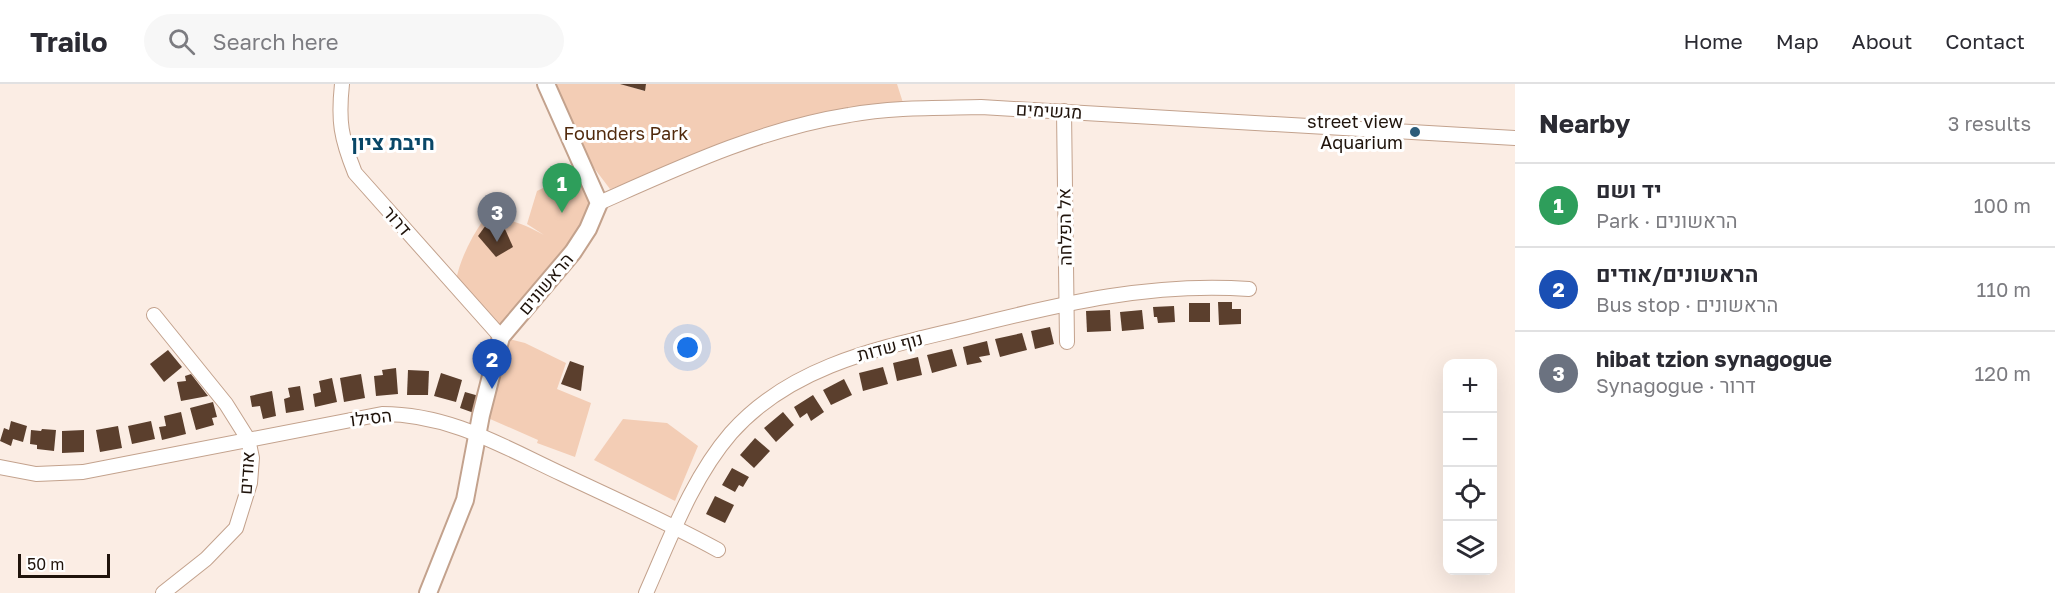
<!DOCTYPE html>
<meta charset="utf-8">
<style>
body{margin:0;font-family:"Golos Text",Heebo,sans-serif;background:#f7f7f7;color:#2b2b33}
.controls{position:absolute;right:18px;bottom:18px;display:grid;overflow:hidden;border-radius:12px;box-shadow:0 6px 24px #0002}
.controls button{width:54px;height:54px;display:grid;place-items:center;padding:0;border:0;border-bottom:2px solid #e1e1e2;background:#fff;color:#2b2b33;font:30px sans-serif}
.scale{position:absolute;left:18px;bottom:15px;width:92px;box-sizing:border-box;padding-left:6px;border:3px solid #1f130b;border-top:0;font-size:16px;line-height:21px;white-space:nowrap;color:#1f130b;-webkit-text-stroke:4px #fff;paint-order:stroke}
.you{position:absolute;left:688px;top:264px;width:21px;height:21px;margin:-15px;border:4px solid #fff;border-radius:50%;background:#1a73e8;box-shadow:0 0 0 9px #1a73e833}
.badge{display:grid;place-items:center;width:39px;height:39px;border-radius:50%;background:#db2777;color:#fff;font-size:20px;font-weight:700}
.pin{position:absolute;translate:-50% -50px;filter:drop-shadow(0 2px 3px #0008)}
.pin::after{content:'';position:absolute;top:32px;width:21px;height:18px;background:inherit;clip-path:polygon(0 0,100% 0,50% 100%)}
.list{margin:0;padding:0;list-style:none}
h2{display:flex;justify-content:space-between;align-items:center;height:78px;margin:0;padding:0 24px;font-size:26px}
h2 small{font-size:20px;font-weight:400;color:#7c7c81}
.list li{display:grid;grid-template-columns:39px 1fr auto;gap:18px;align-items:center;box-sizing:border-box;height:84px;padding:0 24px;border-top:2px solid #e1e1e2}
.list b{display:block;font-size:22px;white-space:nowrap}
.list p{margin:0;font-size:20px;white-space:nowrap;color:#7c7c81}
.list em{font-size:20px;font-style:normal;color:#7c7c81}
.icon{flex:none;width:33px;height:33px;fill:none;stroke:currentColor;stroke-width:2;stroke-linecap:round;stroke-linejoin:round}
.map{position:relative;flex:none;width:1515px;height:509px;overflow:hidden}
header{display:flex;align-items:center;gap:36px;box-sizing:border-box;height:84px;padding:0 30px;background:#fff;border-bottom:2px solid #e1e1e2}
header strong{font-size:28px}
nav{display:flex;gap:33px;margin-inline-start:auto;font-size:21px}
.search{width:420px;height:54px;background:#f7f7f7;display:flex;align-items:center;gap:15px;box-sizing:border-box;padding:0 21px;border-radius:33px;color:#7c7c81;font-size:22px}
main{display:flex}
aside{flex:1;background:#fff}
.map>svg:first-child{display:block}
.green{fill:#f3cdb5}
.building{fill:#5b3f2d}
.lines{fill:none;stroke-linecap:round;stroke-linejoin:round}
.minor-casing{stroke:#c3a28d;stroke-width:16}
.tertiary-casing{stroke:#c3a28d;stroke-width:20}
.minor{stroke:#fff;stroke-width:14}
.tertiary{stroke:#fff;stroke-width:16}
.poi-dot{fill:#2c5c7a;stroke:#fff;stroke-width:2}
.labels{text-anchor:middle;stroke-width:6;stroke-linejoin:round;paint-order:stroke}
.street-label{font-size:18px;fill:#1f130b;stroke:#fff}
.poi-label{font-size:18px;fill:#1f130b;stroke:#fff;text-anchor:end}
.park-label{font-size:18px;fill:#512a0d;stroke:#fff}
.quarter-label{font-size:21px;font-weight:bold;fill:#094767;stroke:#fff}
</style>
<header>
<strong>Trailo</strong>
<div class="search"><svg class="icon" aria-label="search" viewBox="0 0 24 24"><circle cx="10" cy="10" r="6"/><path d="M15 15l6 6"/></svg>Search here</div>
<nav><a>Home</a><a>Map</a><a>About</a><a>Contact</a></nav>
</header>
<main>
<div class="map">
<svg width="1515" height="509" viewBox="0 0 1515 509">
<rect width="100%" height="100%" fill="#fbede4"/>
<!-- green -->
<g class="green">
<path d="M547,0H622L644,7L646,0H897L905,25L833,28L610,105L566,47Z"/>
<path d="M585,83L599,119L573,168L497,249L456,196C461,173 471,154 484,135C508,133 524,140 544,151L527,140L537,107Z"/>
<path d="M501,253L525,259L566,279L557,305L591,319L575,373L537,359L538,356L481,331Z"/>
<path d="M623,335L667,339L698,362L675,417L594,376Z"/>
</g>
<!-- building -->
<g class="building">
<path d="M620,0H646L645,7Z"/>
<path d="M500,134L513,163L496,173L478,152L486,141Z"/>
<path d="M1218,218H1232V225H1241V240L1219,241Z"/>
<rect x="1189" y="219" width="21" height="19"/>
<path d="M1174,222L1175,238L1158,239L1157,233H1154L1153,223Z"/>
<path d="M1110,226L1111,247L1087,248L1086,227Z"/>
<path d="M1142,226L1144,245L1122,247L1120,228Z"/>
<path d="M1050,243L1054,260L1035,265L1031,247Z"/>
<path d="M1022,249L1027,266L1000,273L995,255Z"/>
<path d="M987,257L990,271L979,273L982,278L967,281L963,263Z"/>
<path d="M952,265L957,282L932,289L927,271Z"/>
<path d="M168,266L182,283L164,298L150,280Z"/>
<path d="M918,273L922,291L897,297L893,279Z"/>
<path d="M570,277L584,282L581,307L561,300Z"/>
<path d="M883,283L888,300L863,307L859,289Z"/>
<path d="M396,284L398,310L376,312L374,292L383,291L382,286Z"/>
<path d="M408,286L429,287L428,311H407Z"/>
<path d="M441,289L462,296L456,318L434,312Z"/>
<path d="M191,290L208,312L181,317L177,298L186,297L185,292Z"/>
<path d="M361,290L365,314L344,318L340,294Z"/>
<path d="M332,294L337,318L315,323L313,310L321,308L319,297Z"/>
<path d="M844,295L852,311L831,321L823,306Z"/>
<path d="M300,302L304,326L286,329L284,315L290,313L288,304Z"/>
<path d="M272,307L276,332L263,335L260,322L252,323L250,312Z"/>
<path d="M465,308L479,312L474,329L460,324Z"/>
<path d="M813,311L824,328L811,337L807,329L800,334L794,323Z"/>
<path d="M213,318L217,333L212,334L214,341L196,346L190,324Z"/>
<path d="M181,328L186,350L162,356L159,343L166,342L164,332Z"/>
<path d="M783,328L794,341L776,358L764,344Z"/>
<path d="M11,337L27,342L23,358L13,355L11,362L0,357L4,344L9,346Z"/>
<path d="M151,337L155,355L132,360L128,342Z"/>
<path d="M118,342L122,364L100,368L96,346Z"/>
<path d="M42,345L56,346L54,367L37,365V361L30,360L31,346L41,347Z"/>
<path d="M84,346V368L62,369V347Z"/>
<path d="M755,354L770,367L754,384L740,371Z"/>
<path d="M732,384L749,393L743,403L739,401L735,408L722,401Z"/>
<path d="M715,412L734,421L725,439L706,430Z"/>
</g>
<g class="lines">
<!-- minor casing -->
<g class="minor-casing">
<g id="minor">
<path d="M342,0C338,37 341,54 355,89L501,253"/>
<path d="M1064,27L1067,258"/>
<path d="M599,119C680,83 761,45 849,31C892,23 937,24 981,23L1515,54"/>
<path d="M154,231L226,320L248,355L252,374L250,399L236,444L206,475L163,509"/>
<path d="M0,383L36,390L83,388L382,330C450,330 502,362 562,390C615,415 667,438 718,466"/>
<path d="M646,509C670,455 692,394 731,349C793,279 886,263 972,242C1064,219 1154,198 1249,205"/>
</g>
</g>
<!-- tertiary casing -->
<g class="tertiary-casing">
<path id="tertiary" d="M428,509L465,416L481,331L501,253L573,168L588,145L599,119L546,0"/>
</g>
<!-- minor -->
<use href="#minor" class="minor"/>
<!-- tertiary -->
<use href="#tertiary" class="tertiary"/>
</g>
<!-- markers -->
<circle class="poi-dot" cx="1415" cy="48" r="6"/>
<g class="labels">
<!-- street labels -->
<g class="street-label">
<text transform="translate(1049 27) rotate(3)" y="6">מגשימים</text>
<text transform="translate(397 137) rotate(49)" y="6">דרור</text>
<text transform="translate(1065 143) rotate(-91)" y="6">אל הפלחה</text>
<text transform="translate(546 200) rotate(-50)" y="6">הראשונים</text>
<text transform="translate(890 263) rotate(-15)" y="6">נוף שדות</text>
<text transform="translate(371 334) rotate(-7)" y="6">הסילו</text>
<text transform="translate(247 389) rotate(-86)" y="6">אודים</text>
</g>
<!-- poi labels -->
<g class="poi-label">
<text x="1403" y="44">street view<tspan x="1403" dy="21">Aquarium</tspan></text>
</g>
<!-- park labels -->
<g class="park-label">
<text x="626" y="56">Founders Park</text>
</g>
<!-- quarter labels -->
<g class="quarter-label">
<text x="393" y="66">חיבת ציון</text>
</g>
</g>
</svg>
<div class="controls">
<button>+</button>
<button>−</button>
<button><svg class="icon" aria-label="locate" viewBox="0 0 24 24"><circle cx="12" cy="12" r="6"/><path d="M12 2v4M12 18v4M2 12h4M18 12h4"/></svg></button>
<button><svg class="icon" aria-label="layers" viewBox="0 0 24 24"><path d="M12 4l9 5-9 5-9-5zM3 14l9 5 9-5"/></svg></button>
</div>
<div class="scale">50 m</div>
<div class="you"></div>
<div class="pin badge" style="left:562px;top:129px;background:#2e9e5b">1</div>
<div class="pin badge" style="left:492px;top:305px;background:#1a4fb4">2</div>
<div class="pin badge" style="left:497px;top:158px;background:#6b7280">3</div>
</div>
<aside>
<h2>Nearby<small>3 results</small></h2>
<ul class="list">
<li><span class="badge" style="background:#2e9e5b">1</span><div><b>יד ושם</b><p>Park · הראשונים</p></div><em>100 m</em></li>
<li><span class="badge" style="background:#1a4fb4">2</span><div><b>הראשונים/אודים</b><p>Bus stop · הראשונים</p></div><em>110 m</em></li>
<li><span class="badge" style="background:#6b7280">3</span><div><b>hibat tzion synagogue</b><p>Synagogue · דרור</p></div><em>120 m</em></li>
</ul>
</aside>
</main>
